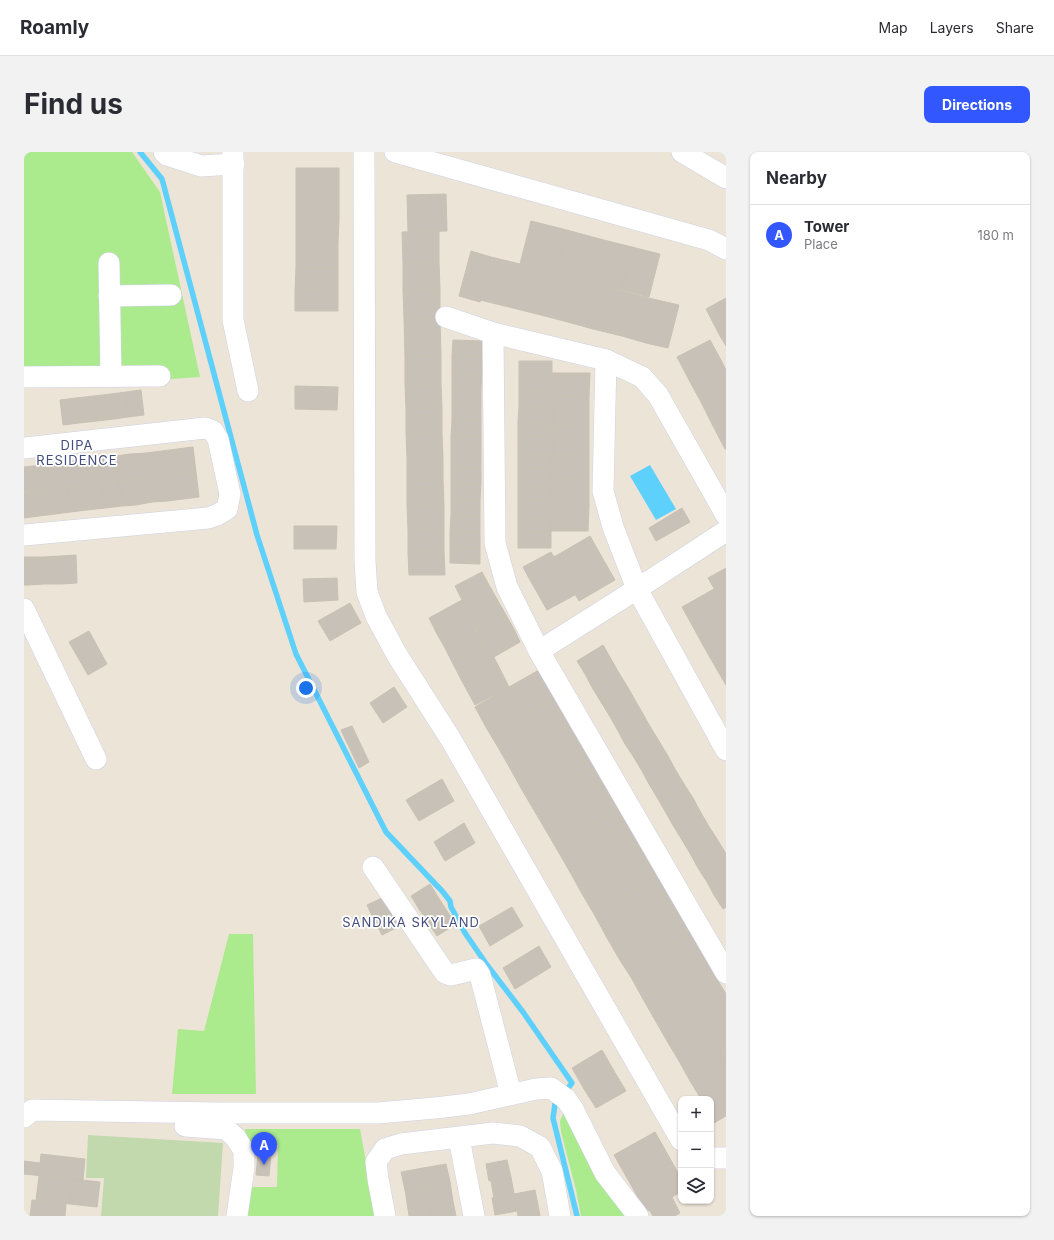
<!DOCTYPE html>
<meta charset="utf-8">
<style>
body{margin:0;font-family:Inter,sans-serif;background:#f2f2f3;color:#2b2b33}
.controls{position:absolute;right:12px;bottom:12px;display:grid;overflow:hidden;border-radius:8px;box-shadow:0 1px 3px #0004}
.controls button{width:36px;height:36px;display:grid;place-items:center;padding:0;border:0;border-bottom:1px solid #e1e1e2;background:#fff;color:#2b2b33;font:20px sans-serif}
.you{position:absolute;left:282px;top:536px;width:14px;height:14px;margin:-10px;border:3px solid #fff;border-radius:50%;background:#1a73e8;box-shadow:0 0 0 6px #1a73e833}
.badge{display:grid;place-items:center;width:26px;height:26px;border-radius:50%;background:#3357ff;color:#fff;font-size:13px;font-weight:700}
.pin{position:absolute;translate:-50% -33px;filter:drop-shadow(0 1px 2px #0008)}
.pin::after{content:'';position:absolute;top:21px;width:14px;height:12px;background:inherit;clip-path:polygon(0 0,100% 0,50% 100%)}
.list{margin:0;padding:0;list-style:none}
h2{display:flex;justify-content:space-between;align-items:center;height:52px;margin:0;padding:0 16px;font-size:17px}
h2 small{font-size:13px;font-weight:400;color:#7c7c81}
.list li{display:grid;grid-template-columns:26px 1fr auto;gap:12px;align-items:center;box-sizing:border-box;height:60px;padding:0 16px;border-top:1px solid #e1e1e2}
.list b{display:block;font-size:15px;white-space:nowrap}
.list p{margin:0;font-size:13px;white-space:nowrap;color:#7c7c81}
.list em{font-size:13px;font-style:normal;color:#7c7c81}
.icon{flex:none;width:22px;height:22px;fill:none;stroke:currentColor;stroke-width:2;stroke-linecap:round;stroke-linejoin:round}
.map{position:relative;flex:none;width:702px;height:1064px;overflow:hidden;border-radius:8px}
header{display:flex;align-items:center;gap:24px;box-sizing:border-box;height:56px;padding:0 20px;background:#fff;border-bottom:1px solid #e1e1e2}
header strong{font-size:19px}
nav{display:flex;gap:22px;margin-inline-start:auto;font-size:14px}
.intro{display:flex;align-items:center;justify-content:space-between;box-sizing:border-box;height:96px;padding:0 24px}
h1{margin:0;font-size:28px}
.button{padding:10px 18px;border-radius:8px;background:#3357ff;color:#fff;font-size:14px;font-weight:700}
main{display:flex;gap:24px;padding:0 24px}
aside{flex:1;background:#fff;border-radius:8px;box-shadow:0 1px 3px #0004}
.map>svg:first-child{display:block}
.green{fill:#acea8e}
.cemetery{fill:#c2d9ad}
.water{fill:#5ed0fc}
.lines{fill:none;stroke-linecap:round;stroke-linejoin:round}
.stream{stroke:#5ed0fc;stroke-width:5.5}
.building{fill:#c8c1b8;stroke:#c8c1b2}
.minor-casing{stroke:#cdd1e4;stroke-width:22}
.minor{stroke:#fff;stroke-width:21}
.labels{text-anchor:middle;stroke-width:3.5;stroke-linejoin:round;paint-order:stroke}
.neighbourhood-label{font-size:13px;letter-spacing:1px;fill:#444e7e;stroke:#fff}
</style>
<header>
<strong>Roamly</strong>
<nav><a>Map</a><a>Layers</a><a>Share</a></nav>
</header>
<div class="intro"><h1>Find us</h1><a class="button">Directions</a></div>
<main>
<div class="map">
<svg width="702" height="1064" viewBox="0 0 702 1064">
<rect width="100%" height="100%" fill="#ede4d8"/>
<!-- green -->
<g class="green">
<path d="M0,0H108L136,40L176,225L91,231L0,234Z"/>
<path d="M205,782H229L232,942H148L154,877L180,879Z"/>
<path d="M540,960L601,1064H557L552,1038L537,980L536,969Z"/>
<path d="M221,977H336L352,1064H223L227,1035H253L254,993L222,990Z"/>
</g>
<!-- cemetery -->
<path class="cemetery" d="M64,983L199,991L194,1064H77L80,1026H62Z"/>
<!-- water -->
<path class="water" d="M626,313L652,357L632,368L606,324Z"/>
<g class="lines">
<!-- stream -->
<g class="stream">
<path d="M116,0L138,27L233,383L272,502L362,680L419,740L426,749L427,755L441,781L463,813L499,860L548,931L541,940"/>
<path d="M535,947L531,952L529,966L553,1064"/>
</g>
</g>
<!-- building -->
<g class="building">
<rect x="272" y="16" width="43" height="27"/>
<path d="M422,42L423,79L384,80L383,43Z"/>
<rect x="272" y="43" width="43" height="24"/>
<path d="M272,67H315L314,91H272Z"/>
<path d="M507,69L543,78L532,121L496,112Z"/>
<path d="M543,78L576,87L565,130L532,121Z"/>
<path d="M415,79V110L379,111L378,80Z"/>
<path d="M576,87L608,95L598,138L565,130Z"/>
<rect x="272" y="91" width="42" height="25"/>
<path d="M608,95L636,102L625,145L598,138Z"/>
<path d="M447,99L467,105L456,150L435,144Z"/>
<path d="M467,105L500,113L489,156L456,148Z"/>
<path d="M415,110L416,137L379,138V111Z"/>
<path d="M500,113L524,119L513,162L489,156Z"/>
<path d="M272,116H314V139L271,138Z"/>
<path d="M524,119L551,126L540,169L513,162Z"/>
<path d="M551,126L580,134L569,177L540,169Z"/>
<path d="M580,134L609,142L598,184L569,177Z"/>
<path d="M416,137V166H380L379,138Z"/>
<path d="M271,138L314,139V159H271Z"/>
<path d="M609,142L633,148L622,191L598,184Z"/>
<path d="M702,146V181L696,184L682,157Z"/>
<path d="M633,148L655,153L644,196L622,191Z"/>
<path d="M380,166H416L417,204L381,205Z"/>
<path d="M702,181V194L696,184Z"/>
<path d="M429,188L458,189V205L428,204Z"/>
<path d="M686,188L698,210L665,228L653,205Z"/>
<path d="M417,204V232L381,233V205Z"/>
<path d="M428,204L458,205V222L428,221Z"/>
<rect x="495" y="209" width="33" height="12"/>
<path d="M698,210L702,218V237L677,250L665,228Z"/>
<path d="M428,221L458,222L457,237H428Z"/>
<path d="M495,221H528V239L495,238Z"/>
<path d="M528,221H566L565,244L528,243Z"/>
<path d="M417,232L418,256L382,257L381,233Z"/>
<path d="M271,234L314,235L313,258L271,257Z"/>
<rect x="428" y="237" width="29" height="16"/>
<path d="M702,237V265L688,272L677,250Z"/>
<path d="M117,238L120,263L104,265L102,240Z"/>
<path d="M495,238L528,239V255H495Z"/>
<path d="M102,240L104,265L90,267L87,242Z"/>
<path d="M87,242L90,267L73,269L70,244Z"/>
<path d="M528,243L565,244V275L528,274Z"/>
<path d="M70,244L73,269L55,271L52,246Z"/>
<path d="M52,246L55,271L39,273L36,248Z"/>
<path d="M428,253H457V269L428,268Z"/>
<path d="M495,255H528V270L494,269Z"/>
<path d="M418,256V281H382V257Z"/>
<path d="M702,265V297H701L688,272Z"/>
<path d="M428,268L457,269V284H427Z"/>
<path d="M494,269L528,270V284H494Z"/>
<path d="M528,274L565,275V303H528Z"/>
<path d="M382,281H418L419,306L383,307Z"/>
<rect x="427" y="284" width="30" height="17"/>
<rect x="494" y="284" width="34" height="18"/>
<path d="M169,295L172,320L156,322L153,297Z"/>
<path d="M153,297L156,322L141,324L138,299Z"/>
<path d="M138,299L141,324L125,326L122,301Z"/>
<path d="M122,301L125,326L109,327L106,302Z"/>
<path d="M427,301H457V317L427,316Z"/>
<path d="M106,302L109,327L95,329L92,304Z"/>
<path d="M494,302H528V317L494,316Z"/>
<path d="M528,303H565V328H527Z"/>
<path d="M92,304L95,329L78,331L75,306Z"/>
<path d="M75,306L78,331L60,333L56,308Z"/>
<path d="M419,306V328L383,329V307Z"/>
<path d="M56,308L60,333L43,335L40,310Z"/>
<path d="M40,310L43,335L28,337L25,312Z"/>
<path d="M25,312L28,337L12,339L9,314Z"/>
<path d="M9,314L12,339L0,340V315Z"/>
<path d="M427,316L457,317V332H427Z"/>
<path d="M494,316L528,317L527,334H494Z"/>
<path d="M172,320L175,345L159,347L156,322Z"/>
<path d="M156,322L159,347L144,349L141,324Z"/>
<path d="M141,324L144,349L128,350L125,326Z"/>
<path d="M125,326L128,350L112,353L109,327Z"/>
<path d="M109,327L112,353L98,354L95,329Z"/>
<path d="M419,328L420,353L383,354V329Z"/>
<rect x="527" y="328" width="38" height="27"/>
<path d="M95,329L98,354L81,356L78,331Z"/>
<path d="M78,331L81,356L63,358L60,333Z"/>
<path d="M427,332H457L456,348H427Z"/>
<path d="M60,333L63,358L46,360L43,335Z"/>
<path d="M494,334H527V349L494,348Z"/>
<path d="M43,335L46,360L31,362L28,337Z"/>
<path d="M28,337L31,362L15,364L12,339Z"/>
<path d="M12,339L15,364L0,366V341Z"/>
<path d="M427,348H456V364L427,363Z"/>
<path d="M494,348L527,349V366L494,365Z"/>
<path d="M420,353V378H384L383,354Z"/>
<path d="M527,355H565L564,379H527Z"/>
<path d="M658,356L666,370L632,389L625,376Z"/>
<path d="M427,363L456,364V380H426Z"/>
<path d="M494,365L527,366V380L494,379Z"/>
<path d="M270,374H313L312,397H270Z"/>
<rect x="384" y="378" width="36" height="22"/>
<path d="M494,379L527,380V396H494Z"/>
<path d="M426,380H456V396L426,395Z"/>
<path d="M566,384L579,407L543,428L530,405Z"/>
<path d="M426,395L456,396V412L426,411Z"/>
<path d="M384,400H420L421,423H385Z"/>
<path d="M527,400L534,412L506,428L499,415Z"/>
<path d="M52,403L53,431L37,432L36,404Z"/>
<path d="M36,404L37,432H20L19,405Z"/>
<path d="M0,405H3L4,433H0Z"/>
<path d="M3,405H19L20,432L4,433Z"/>
<path d="M579,407L591,428L555,449L543,428Z"/>
<path d="M534,412L542,427L514,442L506,428Z"/>
<path d="M702,416V454L701,455L684,426Z"/>
<path d="M458,420L465,433L438,448L431,434Z"/>
<path d="M313,426L314,448L280,450L279,427Z"/>
<path d="M542,427L551,443L523,458L514,442Z"/>
<path d="M465,433L474,449L447,464L438,448Z"/>
<path d="M690,437L701,455L668,473L658,455Z"/>
<path d="M438,448L447,464L413,482L405,466Z"/>
<path d="M474,449L482,463L455,478L447,464Z"/>
<path d="M326,451L337,471L306,489L294,469Z"/>
<path d="M701,455L702,457V482L680,495L668,473Z"/>
<path d="M482,463L490,477L463,492L455,478Z"/>
<path d="M447,464L455,477L421,496L413,482Z"/>
<path d="M490,477L496,490L470,505L463,492Z"/>
<path d="M455,478L462,492L428,510L421,496Z"/>
<path d="M65,479L83,512L64,523L45,490Z"/>
<path d="M702,482V510L692,516L680,495Z"/>
<path d="M463,492L475,515L440,533L428,510Z"/>
<path d="M579,493L587,507L561,522L553,509Z"/>
<path d="M587,507L595,521L569,537L561,522Z"/>
<path d="M702,510V533L692,516Z"/>
<path d="M475,515L485,535L451,553L440,533Z"/>
<path d="M515,518L523,532L493,550L485,535Z"/>
<path d="M595,521L603,534L577,550L569,537Z"/>
<path d="M523,532L531,546L501,563L493,550Z"/>
<path d="M603,534L611,548L585,563L577,550Z"/>
<path d="M370,535L383,555L359,571L346,551Z"/>
<path d="M485,535L498,557L463,577L451,555Z"/>
<path d="M531,546L539,560L510,577L501,563Z"/>
<path d="M611,548L619,562L593,577L585,563Z"/>
<path d="M498,557L510,577L475,597L463,577Z"/>
<path d="M539,560L548,574L518,591L510,577Z"/>
<path d="M619,562L627,576L601,592L593,577Z"/>
<path d="M328,574L345,610L335,616L317,578Z"/>
<path d="M548,574L555,587L525,605L518,591Z"/>
<path d="M627,576L635,589L609,604L601,592Z"/>
<path d="M510,577L521,598L487,618L475,597Z"/>
<path d="M555,587L563,600L533,618L525,605Z"/>
<path d="M635,589L644,604L618,619L609,604Z"/>
<path d="M521,598L533,618L498,638L487,618Z"/>
<path d="M563,600L571,614L541,632L533,618Z"/>
<path d="M644,604L651,617L625,632L618,619Z"/>
<path d="M571,614L579,629L549,646L541,632Z"/>
<path d="M651,617L660,632L634,647L625,632Z"/>
<path d="M533,618L545,640L511,660L498,638Z"/>
<path d="M418,627L430,649L395,669L382,648Z"/>
<path d="M579,629L587,643L557,660L549,646Z"/>
<path d="M660,632L669,646L642,661L634,647Z"/>
<path d="M545,640L558,662L524,682L511,660Z"/>
<path d="M587,643L595,657L565,674L557,660Z"/>
<path d="M669,646L676,659L650,675L642,661Z"/>
<path d="M595,657L603,670L573,687L565,674Z"/>
<path d="M676,659L684,673L658,688L650,675Z"/>
<path d="M558,662L569,681L535,701L524,682Z"/>
<path d="M603,670L611,684L581,701L573,687Z"/>
<path d="M440,671L451,691L421,709L410,690Z"/>
<path d="M684,673L693,687L667,703L658,688Z"/>
<path d="M569,681L580,700L546,720L535,701Z"/>
<path d="M611,684L619,698L589,715L581,701Z"/>
<path d="M693,687L701,700L674,716L667,703Z"/>
<path d="M619,698L627,712L597,729L589,715Z"/>
<path d="M580,700L592,720L557,740L546,720Z"/>
<path d="M701,700L702,703V718L683,730L674,716Z"/>
<path d="M627,712L634,725L605,742L597,729Z"/>
<path d="M702,718V736L690,743L683,730Z"/>
<path d="M592,720L605,742L570,762L557,740Z"/>
<path d="M634,725L643,740L613,757L605,742Z"/>
<path d="M406,732L414,745L395,757L387,744Z"/>
<path d="M702,736V755L699,757L690,743Z"/>
<path d="M643,740L651,754L621,771L613,757Z"/>
<path d="M605,742L617,764L582,784L570,762Z"/>
<path d="M360,745L367,759L350,768L343,753Z"/>
<path d="M414,745L423,759L404,771L395,757Z"/>
<path d="M651,754L659,767L629,785L621,771Z"/>
<path d="M488,755L499,774L466,794L455,774Z"/>
<path d="M367,759L374,775L358,783L350,768Z"/>
<path d="M423,759L432,772L413,784L404,771Z"/>
<path d="M617,764L629,785L594,805L582,784Z"/>
<path d="M659,767L667,781L637,799L629,785Z"/>
<path d="M667,781L675,796L645,813L637,799Z"/>
<path d="M629,785L642,807L608,827L594,805Z"/>
<path d="M515,794L527,815L491,837L479,816Z"/>
<path d="M675,796L683,810L653,827L645,813Z"/>
<path d="M642,807L653,827L619,847L608,827Z"/>
<path d="M683,810L691,824L661,841L653,827Z"/>
<path d="M691,824L699,837L669,854L661,841Z"/>
<path d="M653,827L665,848L631,868L619,847Z"/>
<path d="M699,837L702,842V854L677,869L669,854Z"/>
<path d="M665,848L677,869L643,889L631,868Z"/>
<path d="M702,854V872L685,882L677,869Z"/>
<path d="M677,869L689,889L655,909L643,889Z"/>
<path d="M702,872V893L694,898L685,882Z"/>
<path d="M689,889L701,909L666,929L655,909Z"/>
<path d="M702,893V912L694,898Z"/>
<path d="M578,898L590,919L560,937L548,916Z"/>
<path d="M701,909L702,912V936L684,947H677L666,929Z"/>
<path d="M590,919L602,939L572,956L560,937Z"/>
<path d="M702,936V964L690,971L687,965V947H684Z"/>
<path d="M631,980L648,1010L607,1033L590,1003Z"/>
<path d="M17,1002L61,1007L59,1028L0,1022V1009L16,1011Z"/>
<path d="M234,1002L247,1003L245,1024L232,1023Z"/>
<path d="M483,1008L487,1025L465,1029L462,1012Z"/>
<path d="M648,1010L657,1026V1040L648,1045L656,1061L651,1064H629L625,1058L622,1060L607,1033Z"/>
<path d="M422,1012L426,1030L403,1034L399,1016Z"/>
<path d="M399,1016L403,1034L381,1038L377,1020Z"/>
<path d="M15,1024L49,1027L46,1052L12,1048Z"/>
<path d="M487,1025L490,1042L470,1046L467,1029Z"/>
<path d="M49,1027L76,1030L73,1055L46,1052Z"/>
<path d="M426,1030L429,1049L406,1053L403,1034Z"/>
<path d="M403,1034L406,1053L384,1057L381,1038Z"/>
<path d="M511,1038L514,1053L493,1057L490,1042Z"/>
<path d="M490,1042L493,1059L471,1063L468,1046Z"/>
<path d="M8,1048L42,1052L41,1064H6Z"/>
<path d="M429,1049L432,1064H408L406,1053Z"/>
<path d="M406,1053L408,1064H385L384,1057Z"/>
<path d="M514,1053L516,1064H494L493,1057Z"/>
</g>
<g class="lines">
<!-- minor casing -->
<g class="minor-casing">
<g id="minor">
<path d="M140,0L143,3L177,14L210,12"/>
<path d="M209,0V168L224,239"/>
<path d="M340,0L341,409L343,440L352,464L373,503L426,586L657,988"/>
<path d="M371,0L685,88L702,97"/>
<path d="M658,0L702,26"/>
<path d="M85,111L87,224"/>
<path d="M85,144L147,143"/>
<path d="M422,165L469,181L582,208L618,225L634,243L702,363"/>
<path d="M469,181L471,391L483,435L515,499L702,821"/>
<path d="M582,208L579,339L589,375L613,437L702,598"/>
<path d="M0,225L136,224"/>
<path d="M0,296L181,276L189,279L194,287L206,342L203,357L193,363L184,366L0,383"/>
<path d="M0,457L72,607"/>
<path d="M515,499L613,437L702,379"/>
<path d="M349,715L421,821L427,823L452,817L456,823L487,942"/>
<path d="M0,965L8,958L195,961H354L411,956L445,952L512,937L527,936L542,947L549,957L581,1021L614,1064"/>
<path d="M161,974L202,977L212,986L220,999V1016L213,1064"/>
<path d="M435,986L450,1064"/>
<path d="M687,1006H702"/>
<path d="M361,1064L354,1027L352,1010L361,997L377,992L469,981L496,984L516,995L528,1019L536,1064"/>
</g>
</g>
<!-- minor -->
<use href="#minor" class="minor"/>
</g>
<g class="labels">
<!-- neighbourhood labels -->
<g class="neighbourhood-label">
<text x="53" y="298">DIPA<tspan x="53" dy="15">RESIDENCE</tspan></text>
<text x="387" y="775">SANDIKA SKYLAND</text>
</g>
</g>
</svg>
<div class="controls">
<button>+</button>
<button>−</button>
<button><svg class="icon" aria-label="layers" viewBox="0 0 24 24"><path d="M12 4l9 5-9 5-9-5zM3 14l9 5 9-5"/></svg></button>
</div>
<div class="you"></div>
<div class="pin badge" style="left:240px;top:1013px">A</div>
</div>
<aside>
<h2>Nearby<small></small></h2>
<ul class="list">
<li><span class="badge">A</span><div><b>Tower</b><p>Place</p></div><em>180 m</em></li>
</ul>
</aside>
</main>
